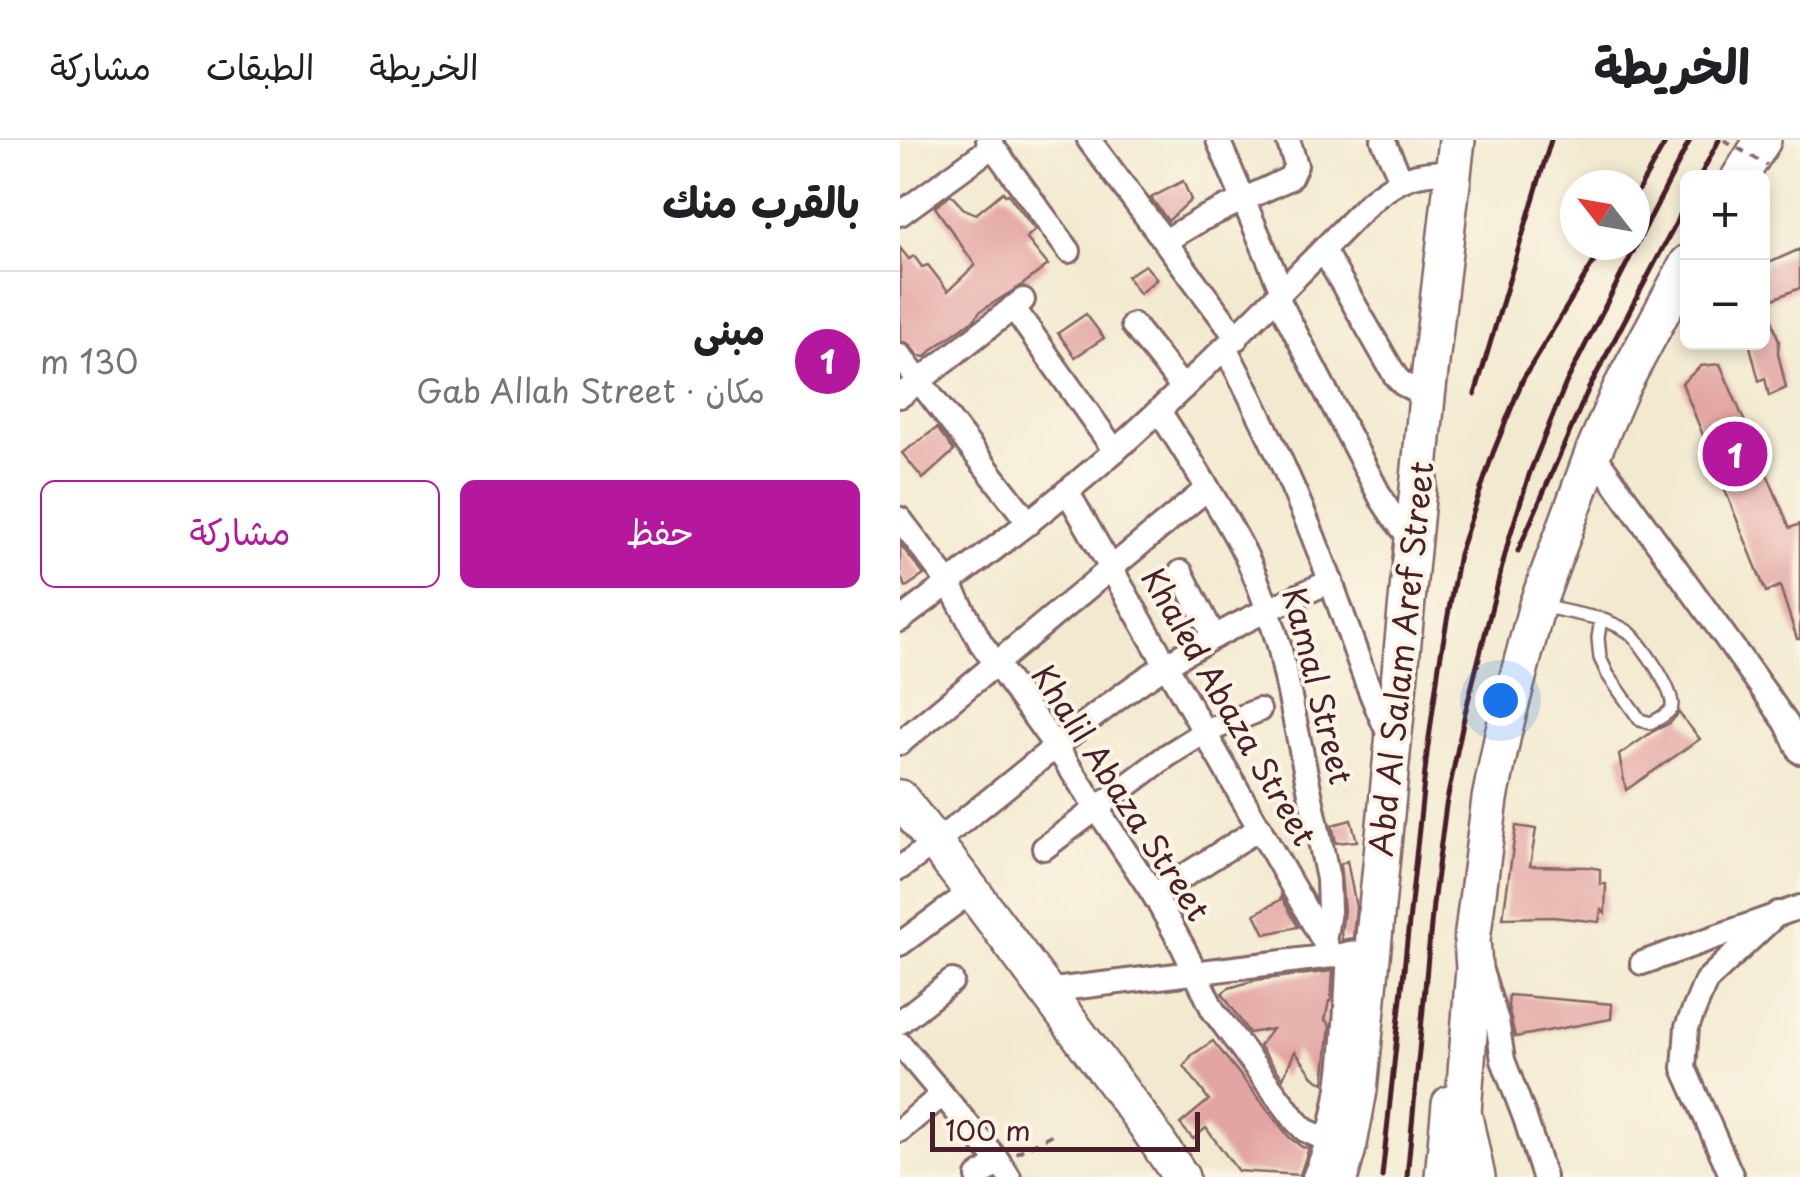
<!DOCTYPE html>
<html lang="ar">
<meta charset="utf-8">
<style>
body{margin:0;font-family:"Playpen Sans","Playpen Sans Arabic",sans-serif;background:#f6f6f6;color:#202124;direction:rtl}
.controls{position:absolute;right:30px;top:30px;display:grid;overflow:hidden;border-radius:15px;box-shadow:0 5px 15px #0003}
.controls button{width:90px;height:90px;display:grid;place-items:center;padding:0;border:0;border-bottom:2px solid #e0e0e0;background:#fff;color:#202124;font:50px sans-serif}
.compass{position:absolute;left:660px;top:30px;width:90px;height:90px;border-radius:50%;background:#fff;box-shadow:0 5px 15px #0003;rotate:301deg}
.scale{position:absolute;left:30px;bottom:25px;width:270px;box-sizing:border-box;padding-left:10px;border:5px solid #4a1f2b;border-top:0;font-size:28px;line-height:35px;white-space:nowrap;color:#4a1f2b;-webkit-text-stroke:8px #fcf5e5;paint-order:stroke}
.you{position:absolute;left:600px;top:560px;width:35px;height:35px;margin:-25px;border:8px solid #fff;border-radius:50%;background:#1a73e8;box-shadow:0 0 0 15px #1a73e833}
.badge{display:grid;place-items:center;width:65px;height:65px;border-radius:50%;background:#b5179e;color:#fff;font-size:32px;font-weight:700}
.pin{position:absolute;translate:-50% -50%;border:5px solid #fff;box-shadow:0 2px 10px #0006}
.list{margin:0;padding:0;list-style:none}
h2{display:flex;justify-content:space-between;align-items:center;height:130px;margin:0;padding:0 40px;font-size:42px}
h2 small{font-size:32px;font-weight:400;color:#757577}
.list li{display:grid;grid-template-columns:65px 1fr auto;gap:30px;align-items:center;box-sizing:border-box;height:180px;padding:0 40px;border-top:2px solid #e0e0e0}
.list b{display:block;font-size:38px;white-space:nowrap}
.list p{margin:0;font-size:32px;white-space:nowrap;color:#757577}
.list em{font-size:32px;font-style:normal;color:#757577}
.actions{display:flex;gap:20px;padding:30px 40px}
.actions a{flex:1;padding:22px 0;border:2px solid #b5179e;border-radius:15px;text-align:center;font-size:35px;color:#b5179e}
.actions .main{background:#b5179e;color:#fff}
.map{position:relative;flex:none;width:900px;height:1037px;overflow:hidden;direction:ltr}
header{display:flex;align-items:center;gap:60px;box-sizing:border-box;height:140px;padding:0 50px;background:#fff;border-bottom:2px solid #e0e0e0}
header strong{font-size:48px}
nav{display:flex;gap:55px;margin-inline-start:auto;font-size:35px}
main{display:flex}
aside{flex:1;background:#fff}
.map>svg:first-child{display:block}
.building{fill:#e3a5a3}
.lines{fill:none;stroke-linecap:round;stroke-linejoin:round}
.lane-casing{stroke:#856665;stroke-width:16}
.street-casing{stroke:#856665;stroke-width:28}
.primary-casing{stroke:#856665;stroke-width:40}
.path{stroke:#856665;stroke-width:4;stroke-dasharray:8 8;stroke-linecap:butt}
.lane{stroke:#fff;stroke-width:11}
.street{stroke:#fff;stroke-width:22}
.primary{stroke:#fff;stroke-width:35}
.rail{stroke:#4a1f2b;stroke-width:5}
.path-bridge{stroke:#856665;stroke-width:4;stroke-dasharray:8 8;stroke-linecap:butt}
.labels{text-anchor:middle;stroke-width:8;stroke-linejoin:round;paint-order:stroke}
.street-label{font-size:32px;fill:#4a1f2b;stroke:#fcf5e5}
</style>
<header>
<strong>الخريطة</strong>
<nav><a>الخريطة</a><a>الطبقات</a><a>مشاركة</a></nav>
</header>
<main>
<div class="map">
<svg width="900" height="1037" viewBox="0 0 900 1037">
<rect width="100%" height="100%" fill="#fcf5e5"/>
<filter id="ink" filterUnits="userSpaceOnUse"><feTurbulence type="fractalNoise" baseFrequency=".01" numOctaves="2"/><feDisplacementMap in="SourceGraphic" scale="20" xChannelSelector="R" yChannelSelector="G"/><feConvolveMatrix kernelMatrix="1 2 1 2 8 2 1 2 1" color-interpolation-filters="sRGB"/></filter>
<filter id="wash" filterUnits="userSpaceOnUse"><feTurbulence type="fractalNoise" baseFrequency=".0048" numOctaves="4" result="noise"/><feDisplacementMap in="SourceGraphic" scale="40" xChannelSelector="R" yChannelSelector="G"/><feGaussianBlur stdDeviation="2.25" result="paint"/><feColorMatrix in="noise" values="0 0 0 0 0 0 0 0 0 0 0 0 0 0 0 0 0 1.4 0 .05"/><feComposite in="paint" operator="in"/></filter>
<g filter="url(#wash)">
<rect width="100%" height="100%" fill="#f2ead0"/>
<g id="blocks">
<!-- building -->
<g class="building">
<path d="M283,41L291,60L268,81L251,58Z"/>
<path d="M103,52L105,55L108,54L135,90L126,98L148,125L122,145L79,172L76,178L33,209L26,217L19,216L7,203L0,201V108L9,119L14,116L22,127L28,125L48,151L75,125L35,67L51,55L64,69L76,74Z"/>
<path d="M900,109V148L866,162L879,201L878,213L886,248L869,256L865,238L859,241L849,202H862V126Z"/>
<path d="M245,125L257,139L239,154L227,136Z"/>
<path d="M186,174L204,198L175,217L158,193Z"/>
<path d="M820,224L890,388L900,384V499H897L880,446L866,452L782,243L801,226Z"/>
<path d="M37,288L54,311L23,339L2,313Z"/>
<path d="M0,404L24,435L6,447L0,436Z"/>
<path d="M779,573L800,599L726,650L719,615L752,592L770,583Z"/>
<path d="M451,680L457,701L436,703L432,685Z"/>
<path d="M616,686L636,689L630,726L688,727L700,729V744H706L705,773L701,770L699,782L653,777L603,778Z"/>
<path d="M447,721L456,767L453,798L442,800L441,793L444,771L440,725Z"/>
<path d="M381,756L398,787L365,794L355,774L380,760Z"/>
<path d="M433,831L431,861H429L425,880L430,885L424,943L413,936L395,911L383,938L359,906L372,889L349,893L322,853L329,848L356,840Z"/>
<path d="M609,855L712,864L711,879L615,897L608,866Z"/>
<path d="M313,901L390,998L402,1007L409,1008L400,1035L338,1031L306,988L293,999L280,984L309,960L284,926L292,915Z"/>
</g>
</g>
</g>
<g filter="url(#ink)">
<use href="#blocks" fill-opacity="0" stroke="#856665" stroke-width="2.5"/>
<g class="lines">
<!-- lane casing -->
<g class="lane-casing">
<path id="lane" d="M641,466L701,479L698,498L700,518L708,535L740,580L751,583C757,580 767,575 771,569C779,556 741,503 730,493C721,486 711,483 701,479"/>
</g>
<!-- street casing -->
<g class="street-casing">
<g id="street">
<path d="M88,0L169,111"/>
<path d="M189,0L337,198"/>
<path d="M318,0L382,151"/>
<path d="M483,0L501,39"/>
<path d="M0,74L93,6"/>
<path d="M265,101L302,79L390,38L396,25L388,0"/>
<path d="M423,110L496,237L503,244L527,257"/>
<path d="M377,157L482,360L494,378L513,402"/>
<path d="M113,167L215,311"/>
<path d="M233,185L283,248"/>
<path d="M326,209C364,281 398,355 427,432C448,486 464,544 490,596"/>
<path d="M0,216L129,383"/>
<path d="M0,256L123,160"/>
<path d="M259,271C287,314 315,358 340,404C357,436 368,470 379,505L428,739L429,771L424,802"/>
<path d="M693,313L867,555L887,584L900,612"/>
<path d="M167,351L427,807"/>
<path d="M0,379L49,443L81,503L156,607L254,755L283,807L313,870L396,981L405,990L429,1001"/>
<path d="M281,432L314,497"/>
<path d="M0,480C74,424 148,370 217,309C305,230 387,146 470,62C499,38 516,31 554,32"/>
<path d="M0,603L308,348"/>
<path d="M144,708L268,615L305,592L359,570"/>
<path d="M0,728C84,670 158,599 242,541C300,500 366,470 431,441"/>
<path d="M254,755L360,688"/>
<path d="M0,804L72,751"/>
<path d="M742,823L900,767"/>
<path d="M580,828L597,881L603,920L625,978L644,1037"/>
<path d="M145,851L473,811"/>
<path d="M0,882L52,841"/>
<path d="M0,904L99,1022L109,1037"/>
<path d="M0,990L42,955"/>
<path d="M78,1037L99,1022"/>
<path d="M414,1037C446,966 444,889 449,813"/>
<path d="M832,1037L784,928L787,887L806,841L878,773"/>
</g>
</g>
<!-- primary casing -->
<g class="primary-casing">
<g id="primary">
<path d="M839,38L863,0"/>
<path d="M0,658L72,751L244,982L281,1037"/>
<path d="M440,1037L449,1004L459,950L527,257L557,0"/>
<path d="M543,1037L550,964"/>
<path d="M577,1037L563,972L574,828L572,800L590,659L603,594L637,465L693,313L721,248L788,123"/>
</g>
</g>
<!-- path -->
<path class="path" d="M116,1013L157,992"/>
<!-- lane -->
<use href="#lane" class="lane"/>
<!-- street -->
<use href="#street" class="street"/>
<!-- primary -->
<use href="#primary" class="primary"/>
<!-- rail -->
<g class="rail">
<path d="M799,38L819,0"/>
<path d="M735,56L767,0"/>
<path d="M575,254L651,0"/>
<path d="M618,411L688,250L788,60"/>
<path d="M482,1037L527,613L539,525L559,414L593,313L623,239L704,105"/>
<path d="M507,1037L533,764L546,665L565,573L609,399L630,332L666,243L790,0"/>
</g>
<!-- path-bridge -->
<path class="path-bridge" d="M824,0L867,25"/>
</g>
</g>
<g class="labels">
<!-- street labels -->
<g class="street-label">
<text transform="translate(502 519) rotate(-84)" y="11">Abd Al Salam Aref Street</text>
<text transform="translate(417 546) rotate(76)" y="11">Kamal Street</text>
<text transform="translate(328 567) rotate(60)" y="11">Khaled Abaza Street</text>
<text transform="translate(220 653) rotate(57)" y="11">Khalil Abaza Street</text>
</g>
</g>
</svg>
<div class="controls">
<button>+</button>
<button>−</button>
</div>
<svg class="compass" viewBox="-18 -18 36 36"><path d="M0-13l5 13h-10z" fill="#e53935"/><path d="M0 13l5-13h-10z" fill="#757577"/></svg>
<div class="scale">100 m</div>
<div class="you"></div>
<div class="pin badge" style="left:835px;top:314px">1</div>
</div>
<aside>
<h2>بالقرب منك<small></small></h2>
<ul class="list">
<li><span class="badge">1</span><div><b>مبنى</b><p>مكان · Gab Allah Street</p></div><em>130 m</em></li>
</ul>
<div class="actions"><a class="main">حفظ</a><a>مشاركة</a></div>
</aside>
</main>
